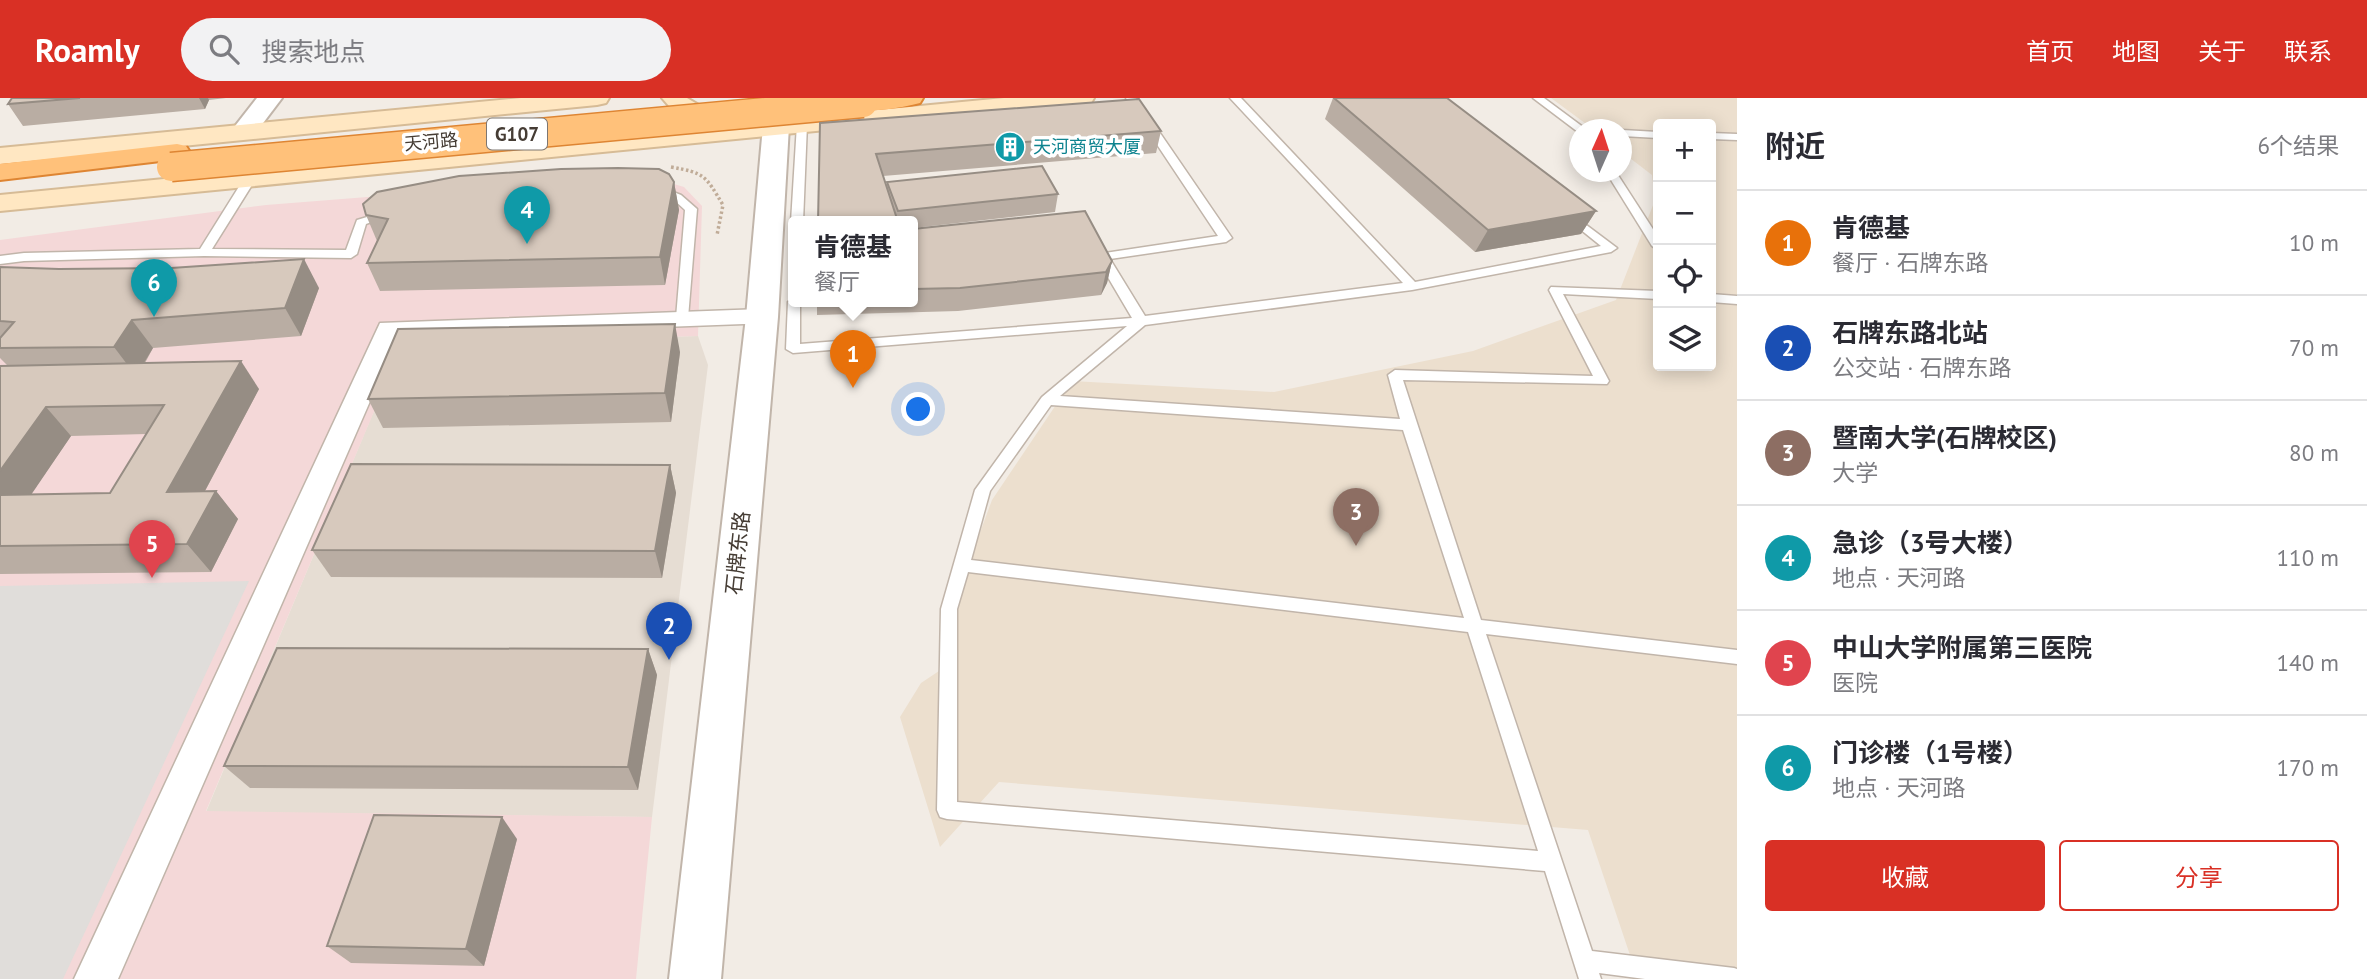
<!DOCTYPE html>
<html lang="zh">
<meta charset="utf-8">
<style>
body{margin:0;font-family:"PT Sans","Noto Sans SC",sans-serif;background:#f2f2f3;color:#2b2b33}
.controls{position:absolute;right:21px;top:21px;display:grid;overflow:hidden;border-radius:7px;box-shadow:0 4px 18px #0003}
.controls button{width:63px;height:63px;display:grid;place-items:center;padding:0;border:0;border-bottom:2px solid #e1e1e2;background:#fff;color:#2b2b33;font:35px sans-serif}
.compass{position:absolute;left:1569px;top:21px;width:63px;height:63px;border-radius:50%;background:#fff;box-shadow:0 4px 18px #0003;rotate:3deg}
.you{position:absolute;left:919px;top:312px;width:24px;height:24px;margin:-18px;border:5px solid #fff;border-radius:50%;background:#1a73e8;box-shadow:0 0 0 10px #1a73e833}
.badge{display:grid;place-items:center;width:46px;height:46px;border-radius:50%;background:#d93025;color:#fff;font-size:23px;font-weight:700}
.pin{position:absolute;translate:-50% -58px;filter:drop-shadow(0 2px 4px #0008)}
.pin::after{content:'';position:absolute;top:37px;width:24px;height:21px;background:inherit;clip-path:polygon(0 0,100% 0,50% 100%)}
.popup{position:absolute;left:788px;top:118px;width:130px;height:91px;box-sizing:border-box;display:grid;place-content:center;border-radius:7px;background:#fff;filter:drop-shadow(0 2px 5px #0005);font-size:23px;white-space:nowrap;color:#7c7c81}
.popup b{font-size:26px;color:#2b2b33}
.popup::after{content:'';position:absolute;left:50%;top:100%;margin-left:-14px;border:14px solid transparent;border-top-color:#fff}
.list{margin:0;padding:0;list-style:none}
h2{display:flex;justify-content:space-between;align-items:center;height:91px;margin:0;padding:0 28px;font-size:30px}
h2 small{font-size:23px;font-weight:400;color:#7c7c81}
.list li{display:grid;grid-template-columns:46px 1fr auto;gap:21px;align-items:center;box-sizing:border-box;height:105px;padding:0 28px;border-top:2px solid #e1e1e2}
.list b{display:block;font-size:26px;white-space:nowrap}
.list p{margin:0;font-size:23px;white-space:nowrap;color:#7c7c81}
.list em{font-size:23px;font-style:normal;color:#7c7c81}
.actions{display:flex;gap:14px;padding:21px 28px}
.actions a{flex:1;padding:16px 0;border:2px solid #d93025;border-radius:7px;text-align:center;font-size:24px;color:#d93025}
.actions .main{background:#d93025;color:#fff}
.icon{flex:none;width:38px;height:38px;fill:none;stroke:currentColor;stroke-width:2;stroke-linecap:round;stroke-linejoin:round}
.map{position:relative;flex:none;width:1737px;height:881px;overflow:hidden}
header{display:flex;align-items:center;gap:42px;box-sizing:border-box;height:98px;padding:0 35px;background:#d93025;color:#fff}
header strong{font-size:33px}
nav{display:flex;gap:38px;margin-inline-start:auto;font-size:24px}
.search{width:490px;height:63px;background:#f2f2f3;display:flex;align-items:center;gap:18px;box-sizing:border-box;padding:0 24px;border-radius:38px;color:#7c7c81;font-size:26px}
main{display:flex}
aside{flex:1;background:#fff}
.map>svg:first-child{display:block}
.residential{fill:#e6ddd3}
.education{fill:#ecdfce;fill-rule:evenodd}
.medical{fill:#f4d8d8}
.parking{fill:#e0ddda}
.lines{fill:none;stroke-linecap:round;stroke-linejoin:round}
.service-casing{stroke:#c1b5aa;stroke-width:3}
.minor-casing{stroke:#c1b5aa;stroke-width:3}
.tertiary-casing{stroke:#c1b5aa;stroke-width:4}
.secondary-casing{stroke:#d6bb96;stroke-width:4}
.trunk-casing{stroke:#de8533;stroke-width:4}
.path{stroke:#c0ac98;stroke-width:3.5;stroke-dasharray:2.5 2.5;stroke-linecap:butt}
.service{fill:#fff;fill-rule:evenodd}
.minor{fill:#fff;fill-rule:evenodd}
.tertiary{fill:#fff;fill-rule:evenodd}
.secondary{fill:#ffe7c2;fill-rule:evenodd}
.trunk{fill:#ffc17a;fill-rule:evenodd}
.trunk-bridge-casing{stroke:#de8533;stroke-width:31;stroke-linecap:butt}
.trunk-bridge{stroke:#ffc17a;stroke-width:28}
.wall{fill:#b9ada3;fill-rule:evenodd}
.shaded-wall{fill:#968d84}
.building{fill:#d7c9bd;stroke:#968d84;stroke-width:2}
.labels{text-anchor:middle;stroke-width:7;stroke-linejoin:round;paint-order:stroke}
.far-street-label{font-size:18px;fill:#453c34;stroke:#fff}
.far-culture-label{font-size:18px;fill:#0d838f;stroke:#fff;text-anchor:start}
.shield{fill:#fff;stroke:#7d7671;stroke-width:2}
.shield-label{font-size:19px;font-weight:bold;fill:#453c34}
.street-label{font-size:21px;fill:#453c34;stroke:#fff}
</style>
<header>
<strong>Roamly</strong>
<div class="search"><svg class="icon" aria-label="search" viewBox="0 0 24 24"><circle cx="10" cy="10" r="6"/><path d="M15 15l6 6"/></svg>搜索地点</div>
<nav><a>首页</a><a>地图</a><a>关于</a><a>联系</a></nav>
</header>
<main>
<div class="map">
<svg width="1737" height="881" viewBox="0 0 1737 881">
<rect width="100%" height="100%" fill="#f2ece5"/>
<!-- residential -->
<path class="residential" d="M698,238L708,267L652,719L206,714L402,246Z"/>
<!-- education -->
<path class="education" d="M1551,0H1737V881H1638L1588,732L999,684L940,749L900,619L921,585L954,563L958,494L992,402L1072,283L1274,294L1473,253L1616,202L1655,102L1652,77L1622,54V32L1593,31ZM1658,26H1711V268H1658Z"/>
<!-- medical -->
<path class="medical" d="M644,77L684,89L702,108L698,238L402,247L206,713L652,719L636,881H0V142L266,107Z"/>
<!-- parking -->
<path class="parking" d="M249,483L63,881H0V488Z"/>
<g class="lines">
<!-- service casing -->
<g class="service-casing">
<g id="service">
<path d="M1126,0H1136L1232,140L1226,144L1110,161L1145,218L1403,185L1230,0H1241L1415,184L1601,148L1565,119V115L1569,114L1617,150L1611,154L1412,192L1145,227L1060,298L1400,321L1388,277L1395,272L1593,278L1549,192L1551,189L1658,193V201L1563,196L1609,283L1607,286L1403,282L1481,522L1737,552V566L1486,536L1592,853L1734,870L1737,871V881H1645L1599,875L1601,881H1579L1545,773L947,721L940,719L937,712L941,511L975,392L1042,299L1127,228L793,255L786,251L788,204L794,200V204H800V246L1132,220L1096,159L1098,156L1218,138ZM1051,307L1403,332L1464,520L971,462L990,393ZM968,474L1468,534L1538,753L957,704V511Z"/>
<path d="M1533,0H1544L1587,32H1580L1578,34Z"/>
<path d="M802,23L807,26L803,124H794V127L791,124L797,26Z"/>
<path d="M1622,32L1658,34V40L1622,38Z"/>
<path d="M1711,35L1737,36V42L1711,41Z"/>
<path d="M1606,74H1616L1658,139V152L1652,148Z"/>
<path d="M251,76L257,79L212,151L346,152L357,122L387,113L393,116L366,126L357,156L351,160L204,158L24,163L0,166V158L24,155L200,151L245,79Z"/>
<path d="M658,88L681,97L697,111L688,220L682,224L676,220L685,112L673,101L654,93V89Z"/>
<path d="M1711,196L1737,198V206L1711,204Z"/>
</g>
</g>
<!-- minor casing -->
<g class="minor-casing">
<path id="minor" d="M762,211L771,213L775,219L771,225L398,239L118,881H74L380,225Z"/>
</g>
<!-- tertiary casing -->
<g class="tertiary-casing">
<g id="tertiary">
<path d="M257,0H282L254,37L245,40L236,37L232,32Z"/>
<path d="M776,20L785,23L789,28L778,219L721,881H669L746,219L763,28L767,23Z"/>
</g>
</g>
<!-- secondary casing -->
<g class="secondary-casing">
<g id="secondary">
<path d="M521,0H609L606,5L597,7L0,66V50Z"/>
<path d="M662,0H687L707,12L738,19L741,25L1004,0H1094L1091,5L1082,7L0,113V97L708,28L676,16Z"/>
</g>
</g>
<!-- trunk casing -->
<g class="trunk-casing">
<g id="trunk">
<path d="M854,0H923L920,5C901,10 873,15 854,10L851,5Z"/>
<path d="M177,46L186,48L190,54L186,60L0,82V66Z"/>
</g>
</g>
<!-- path -->
<path class="path" d="M671,69C705,75 705,77 723,107L717,137"/>
<!-- service -->
<use href="#service" class="service"/>
<!-- minor -->
<use href="#minor" class="minor"/>
<!-- tertiary -->
<use href="#tertiary" class="tertiary"/>
<!-- secondary -->
<use href="#secondary" class="secondary"/>
<!-- trunk -->
<use href="#trunk" class="trunk"/>
<!-- trunk-bridge casing -->
<g class="trunk-bridge-casing">
<path id="trunk-bridge" d="M171,69L863,5"/>
</g>
<!-- trunk-bridge -->
<use href="#trunk-bridge" class="trunk-bridge"/>
</g>
<!-- wall -->
<g class="wall">
<path d="M12,0H226L209,2L205,11L23,28L8,6Z"/>
<path d="M1333,0H1447L1596,113L1581,136L1475,154L1325,21Z"/>
<path d="M820,25L1161,33L1156,55L883,78L887,88V84L1058,96L1055,114L913,130V124H818Z"/>
<path d="M674,84L679,112L665,187L380,193L367,165L377,143L366,117Z"/>
<path d="M913,131L1112,163L1107,185L1101,197L958,213L817,217V204H913Z"/>
<path d="M0,169L319,190L301,238L153,250L145,265L259,291L205,393H216L238,421L211,474L0,476V268L7,267L0,260ZM146,336L110,395L31,396L71,338Z"/>
<path d="M680,254L671,324L383,330L368,301Z"/>
<path d="M670,367L676,395L662,480L331,479L312,452Z"/>
<path d="M648,551L657,577L638,692L250,690L224,668Z"/>
<path d="M517,741L484,868L351,865L327,848Z"/>
</g>
<!-- shaded-wall -->
<g class="shaded-wall">
<path d="M199,0H208L209,2L205,11Z"/>
<path d="M674,84L679,112L665,187L660,159Z"/>
<path d="M1596,113L1581,136L1475,154L1488,132Z"/>
<path d="M304,161L319,190L301,238L285,210Z"/>
<path d="M1112,163L1107,185L1101,197L1106,174Z"/>
<path d="M132,222L153,250L136,278L114,249Z"/>
<path d="M675,226L680,254L671,324L665,295Z"/>
<path d="M241,263L259,291L190,421L167,394Z"/>
<path d="M46,309L71,338L12,425L0,414V373Z"/>
<path d="M670,367L676,395L662,480L655,453Z"/>
<path d="M216,393L238,421L211,474L187,446Z"/>
<path d="M648,551L657,577L638,692L628,669Z"/>
<path d="M502,719L517,741L484,868L466,851Z"/>
</g>
<!-- building -->
<g class="building">
<path d="M12,0H80L8,6Z"/>
<path d="M1334,0H1447L1596,113L1488,132Z"/>
<path d="M1139,1L1161,33L876,56L898,124H818L820,25Z"/>
<path d="M1042,68L1058,96L898,113L887,84Z"/>
<path d="M618,70L659,71L669,76L674,84L660,159L367,165L388,121L366,117L363,106L377,94L459,78L561,71Z"/>
<path d="M1085,113L1112,163L1106,174L960,190L913,191V131Z"/>
<path d="M304,161L285,210L132,222L114,249L0,250V240L14,224L0,223V169L59,171L171,170Z"/>
<path d="M675,226L665,295L368,301L398,231Z"/>
<path d="M241,263L167,394L216,393L187,446L0,448V397L110,395L164,307L46,309L0,373V268Z"/>
<path d="M351,366L670,367L655,453L312,452Z"/>
<path d="M277,550L648,551L628,669L224,668Z"/>
<path d="M374,717L502,719L466,851L327,848Z"/>
</g>
<!-- icons -->
<defs>
<g id="building-disc" transform="scale(1.575)"><circle r="9.5" fill="#0f9aa8" stroke="#fff"/><path d="M-4-6H4V6H1V3H-1V6H-4ZM-2.5-4.3h1.7v1.8h-1.7ZM.8-4.3h1.7v1.8H.8ZM-2.5-1h1.7V.8h-1.7ZM.8-1h1.7V.8H.8Z" fill="#fff"/></g>
</defs>
<g fill-rule="evenodd">
<use href="#building-disc" x="1010" y="49"/>
</g>
<g class="labels">
<!-- far-street labels -->
<g class="far-street-label">
<text transform="translate(431 44) rotate(-5)" y="6">天河路</text>
</g>
<!-- far-culture labels -->
<g class="far-culture-label">
<text x="1033" y="55">天河商贸大厦</text>
</g>
<!-- shield labels -->
<rect class="shield" x="487" y="20.5" width="60" height="31" rx="5"/>
<g class="shield-label">
<text x="517" y="43">G107</text>
</g>
<!-- street labels -->
<g class="street-label">
<text transform="translate(738 455) rotate(-84)" y="7">石牌东路</text>
</g>
</g>
</svg>
<div class="controls">
<button>+</button>
<button>−</button>
<button><svg class="icon" aria-label="locate" viewBox="0 0 24 24"><circle cx="12" cy="12" r="6"/><path d="M12 2v4M12 18v4M2 12h4M18 12h4"/></svg></button>
<button><svg class="icon" aria-label="layers" viewBox="0 0 24 24"><path d="M12 4l9 5-9 5-9-5zM3 14l9 5 9-5"/></svg></button>
</div>
<svg class="compass" viewBox="-18 -18 36 36"><path d="M0-13l5 13h-10z" fill="#e53935"/><path d="M0 13l5-13h-10z" fill="#7c7c81"/></svg>
<div class="you"></div>
<div class="pin badge" style="left:853px;top:290px;background:#e8710a">1</div>
<div class="popup"><b>肯德基</b>餐厅</div>
<div class="pin badge" style="left:669px;top:562px;background:#1a4fb4">2</div>
<div class="pin badge" style="left:1356px;top:448px;background:#8d6e63">3</div>
<div class="pin badge" style="left:527px;top:146px;background:#0f9aa8">4</div>
<div class="pin badge" style="left:152px;top:480px;background:#e0444e">5</div>
<div class="pin badge" style="left:154px;top:219px;background:#0f9aa8">6</div>
</div>
<aside>
<h2>附近<small>6个结果</small></h2>
<ul class="list">
<li><span class="badge" style="background:#e8710a">1</span><div><b>肯德基</b><p>餐厅 · 石牌东路</p></div><em>10 m</em></li>
<li><span class="badge" style="background:#1a4fb4">2</span><div><b>石牌东路北站</b><p>公交站 · 石牌东路</p></div><em>70 m</em></li>
<li><span class="badge" style="background:#8d6e63">3</span><div><b>暨南大学(石牌校区)</b><p>大学</p></div><em>80 m</em></li>
<li><span class="badge" style="background:#0f9aa8">4</span><div><b>急诊（3号大楼）</b><p>地点 · 天河路</p></div><em>110 m</em></li>
<li><span class="badge" style="background:#e0444e">5</span><div><b>中山大学附属第三医院</b><p>医院</p></div><em>140 m</em></li>
<li><span class="badge" style="background:#0f9aa8">6</span><div><b>门诊楼（1号楼）</b><p>地点 · 天河路</p></div><em>170 m</em></li>
</ul>
<div class="actions"><a class="main">收藏</a><a>分享</a></div>
</aside>
</main>
